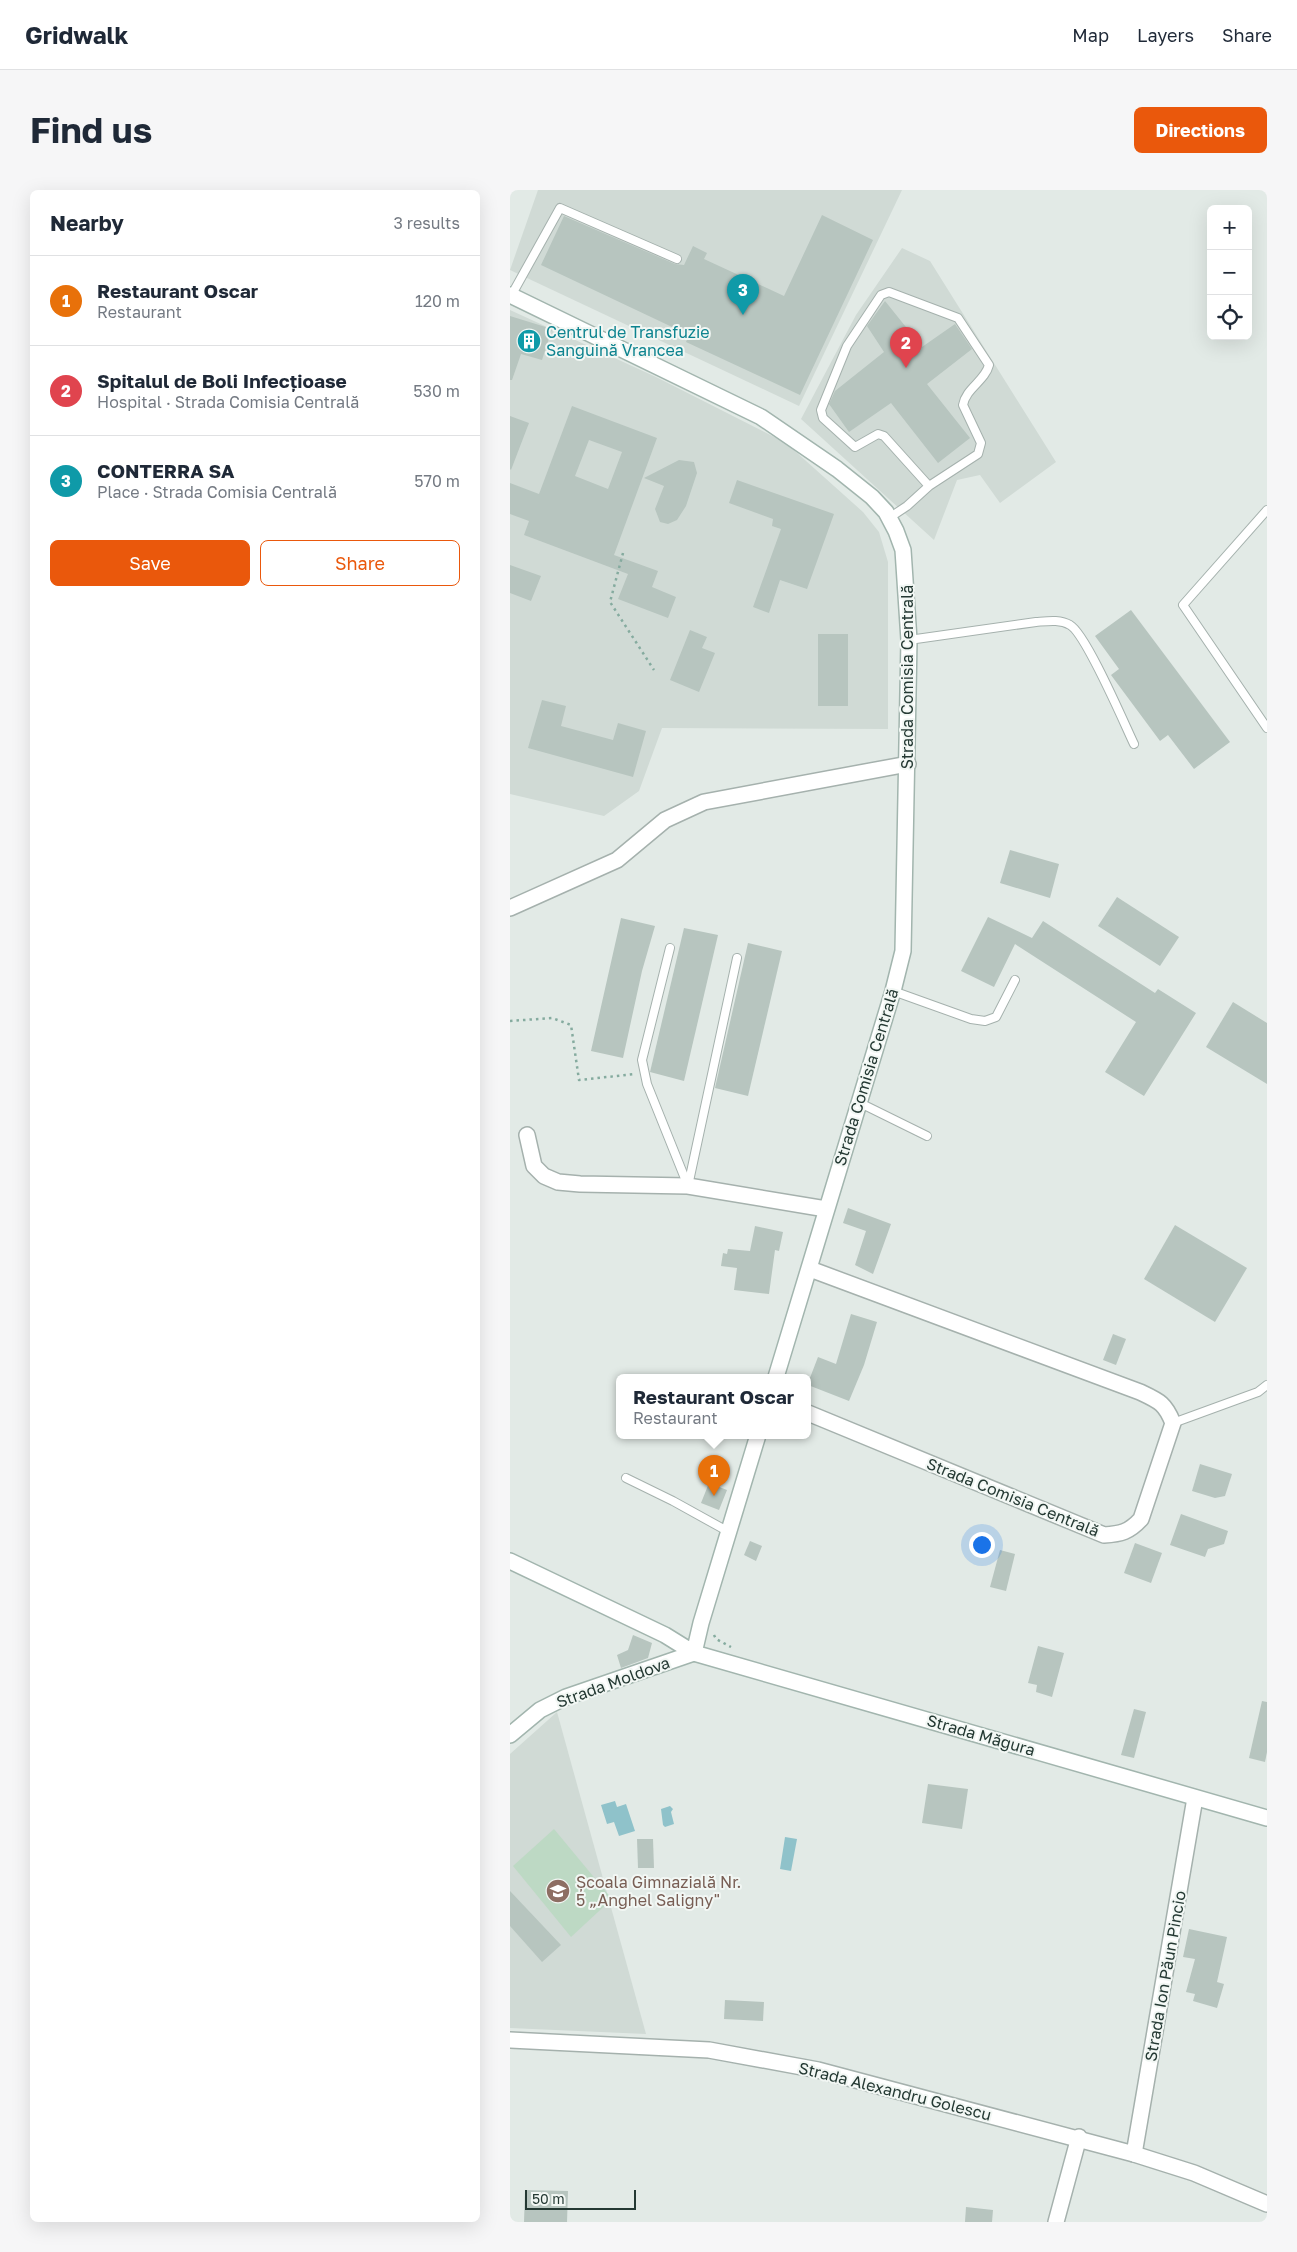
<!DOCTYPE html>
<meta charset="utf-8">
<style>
body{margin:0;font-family:"Golos Text",sans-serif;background:#f6f6f7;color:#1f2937}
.controls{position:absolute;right:15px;top:15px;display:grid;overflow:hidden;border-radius:8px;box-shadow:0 5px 20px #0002}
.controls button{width:45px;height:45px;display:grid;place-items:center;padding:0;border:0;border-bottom:1px solid #e0e1e3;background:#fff;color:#1f2937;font:25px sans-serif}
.scale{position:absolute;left:15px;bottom:12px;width:111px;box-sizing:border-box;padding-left:5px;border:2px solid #243933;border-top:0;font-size:14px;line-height:18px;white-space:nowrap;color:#243933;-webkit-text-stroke:4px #f2f7f4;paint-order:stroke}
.you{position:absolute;left:471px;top:1354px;width:18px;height:18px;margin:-12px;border:4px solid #fff;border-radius:50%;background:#1a73e8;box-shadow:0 0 0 8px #1a73e833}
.badge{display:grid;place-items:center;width:32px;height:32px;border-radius:50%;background:#ea580c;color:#fff;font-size:16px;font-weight:700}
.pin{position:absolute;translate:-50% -41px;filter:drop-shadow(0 1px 2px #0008)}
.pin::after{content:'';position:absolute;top:26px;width:18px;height:15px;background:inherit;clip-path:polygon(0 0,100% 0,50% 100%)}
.popup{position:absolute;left:106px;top:1184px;width:195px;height:65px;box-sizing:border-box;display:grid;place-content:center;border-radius:8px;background:#fff;filter:drop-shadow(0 1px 4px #0005);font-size:16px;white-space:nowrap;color:#747a83}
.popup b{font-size:19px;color:#1f2937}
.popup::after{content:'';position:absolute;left:50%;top:100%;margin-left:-10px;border:10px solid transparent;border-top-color:#fff}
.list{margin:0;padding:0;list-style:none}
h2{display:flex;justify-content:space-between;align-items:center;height:65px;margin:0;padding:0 20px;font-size:21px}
h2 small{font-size:16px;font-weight:400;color:#747a83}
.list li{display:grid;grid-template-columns:32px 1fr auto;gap:15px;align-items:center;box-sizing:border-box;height:90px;padding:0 20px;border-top:1px solid #e0e1e3}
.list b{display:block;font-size:19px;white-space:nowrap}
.list p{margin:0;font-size:16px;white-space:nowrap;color:#747a83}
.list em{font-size:16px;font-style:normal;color:#747a83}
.actions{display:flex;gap:10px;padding:15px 20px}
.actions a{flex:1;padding:11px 0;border:1px solid #ea580c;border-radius:8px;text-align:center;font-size:18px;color:#ea580c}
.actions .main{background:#ea580c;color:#fff}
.icon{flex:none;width:28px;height:28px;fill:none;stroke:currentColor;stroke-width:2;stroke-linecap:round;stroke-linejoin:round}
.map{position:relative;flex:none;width:757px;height:2032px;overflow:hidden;border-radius:8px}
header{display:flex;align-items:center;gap:30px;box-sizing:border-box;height:70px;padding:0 25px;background:#fff;border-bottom:1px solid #e0e1e3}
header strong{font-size:24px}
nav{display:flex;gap:28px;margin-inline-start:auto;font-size:18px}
.intro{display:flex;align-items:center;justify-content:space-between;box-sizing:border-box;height:120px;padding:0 30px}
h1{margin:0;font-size:35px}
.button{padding:12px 22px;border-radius:8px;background:#ea580c;color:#fff;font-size:18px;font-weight:700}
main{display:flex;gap:30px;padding:0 30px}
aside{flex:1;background:#fff;border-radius:8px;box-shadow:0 5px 20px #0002}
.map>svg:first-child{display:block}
.built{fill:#d0dad5}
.green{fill:#bdd9c4}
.water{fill:#8fc2ca}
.building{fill:#b7c5bf;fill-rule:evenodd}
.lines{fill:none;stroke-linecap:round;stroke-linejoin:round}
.lane-casing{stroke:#a5b1ad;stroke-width:10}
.street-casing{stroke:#a5b1ad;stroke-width:18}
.secondary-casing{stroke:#a2b5ae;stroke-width:18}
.path{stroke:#85ab9f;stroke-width:2.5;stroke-dasharray:2.5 4;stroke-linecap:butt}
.lane{stroke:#fff;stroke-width:8}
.street{stroke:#fff;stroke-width:15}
.secondary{stroke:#fff;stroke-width:15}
.labels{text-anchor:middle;stroke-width:4;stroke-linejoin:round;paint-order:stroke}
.culture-label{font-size:16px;fill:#0d838f;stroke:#f2f7f4;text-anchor:start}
.street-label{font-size:16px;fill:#243933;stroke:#f2f7f4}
.education-label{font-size:16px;fill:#785e54;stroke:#f2f7f4;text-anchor:start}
</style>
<header>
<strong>Gridwalk</strong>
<nav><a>Map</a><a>Layers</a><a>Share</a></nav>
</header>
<div class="intro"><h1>Find us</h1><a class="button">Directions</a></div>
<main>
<aside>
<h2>Nearby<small>3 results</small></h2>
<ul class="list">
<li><span class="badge" style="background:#e8710a">1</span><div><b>Restaurant Oscar</b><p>Restaurant</p></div><em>120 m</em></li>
<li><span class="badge" style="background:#e0444e">2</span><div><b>Spitalul de Boli Infecțioase</b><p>Hospital · Strada Comisia Centrală</p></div><em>530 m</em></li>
<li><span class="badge" style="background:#0f9aa8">3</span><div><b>CONTERRA SA</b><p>Place · Strada Comisia Centrală</p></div><em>570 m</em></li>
</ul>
<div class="actions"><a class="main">Save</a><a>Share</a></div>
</aside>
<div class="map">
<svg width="757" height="2032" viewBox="0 0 757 2032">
<rect width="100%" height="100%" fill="#e2eae6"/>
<!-- built -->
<g class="built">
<path d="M28,0H392L289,216L0,80Z"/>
<path d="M392,58L420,71L546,272L490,313L470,285L447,290L424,350L291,229L346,125Z"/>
<path d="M0,120L146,187L276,253L353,322L369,342L378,372V539L152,538L129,601L94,626L0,604Z"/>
<path d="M47,1522L136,1844L0,1838V1564Z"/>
</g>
<!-- green -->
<path class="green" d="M44,1639L102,1709L61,1747L3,1676Z"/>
<!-- water -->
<g class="water">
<path d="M105,1611L107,1617L116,1614L125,1641L109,1646L104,1632L97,1634L91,1615Z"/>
<path d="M160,1616L163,1619L161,1622L164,1634L155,1637L153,1635L151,1619Z"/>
<path d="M275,1647L287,1649L281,1681L270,1679Z"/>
</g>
<!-- building -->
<g class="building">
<path d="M312,25L363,50L290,205L176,152L179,145L31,75L54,26L165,74L174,75L183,56L197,63L194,69L274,106Z"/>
<path d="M375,111L412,157L445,134L462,159L417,194L460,248L428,273L381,213L339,242L319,214L325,201L374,162L357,136Z"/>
<path d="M0,126L42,139L32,170L11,164L2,190H0Z"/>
<path d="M62,216L147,248L104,365L148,381L142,397L166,407L158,428L108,409L118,384L14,345L19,331L0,324V293L29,304ZM79,250L112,262L98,299L65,286Z"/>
<path d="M0,226L19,233L1,280L0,279Z"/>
<path d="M169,270L184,272L187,283L176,316L167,330L158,334L150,332L145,319L154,296L134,288Z"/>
<path d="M227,290L324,324L297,399L270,390L259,423L243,417L271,339L262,336L263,329L219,313Z"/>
<path d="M0,375L31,386L21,411L0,403Z"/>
<path d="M621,420L720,552L684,579L658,545L650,551L601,485L609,479L585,446Z"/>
<path d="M180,440L197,447L192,458L205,463L189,502L160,490Z"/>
<rect x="308" y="444" width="30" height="72"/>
<path d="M32,510L56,516L51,536L103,550L108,533L136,541L123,587L18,558Z"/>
<path d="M500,660L549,674L540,708L490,693Z"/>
<path d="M607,707L669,747L650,776L588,736Z"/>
<path d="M478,727L522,748L533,731L645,803L648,799L686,823L634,906L595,882L626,832L505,754L484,797L451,781Z"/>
<path d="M111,728L145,736L132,781L113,868L81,861Z"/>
<path d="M174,738L208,745L174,891L140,882Z"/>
<path d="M238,753L272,761L238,906L205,898Z"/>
<path d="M723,812L757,833V894L696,857Z"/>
<path d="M338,1018L381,1034L363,1084L345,1075L356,1041L333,1033Z"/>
<path d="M665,1035L737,1078L705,1132L634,1089Z"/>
<path d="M245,1036L273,1042L269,1061L265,1060L259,1104L224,1100L227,1078L211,1076L213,1063L217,1064L218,1059L240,1061Z"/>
<path d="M341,1124L367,1132L354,1175L339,1211L298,1195V1193L308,1167L326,1174Z"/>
<path d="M603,1144L616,1149L606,1175L593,1170Z"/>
<path d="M690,1274L722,1284L715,1306L705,1308L682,1301Z"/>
<path d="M199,1293L217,1300L209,1320L191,1313Z"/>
<path d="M671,1324L718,1341L714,1354L698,1359L695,1367L660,1355Z"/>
<path d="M240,1351L252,1356L246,1371L234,1365Z"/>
<path d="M625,1353L652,1363L641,1393L614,1383Z"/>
<path d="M490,1360L505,1364L496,1401L480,1397Z"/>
<path d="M123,1445L142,1453L138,1468L111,1478L107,1465L118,1460Z"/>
<path d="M528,1456L554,1463L542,1507L526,1502L527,1495L518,1493Z"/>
<path d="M752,1511L757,1512V1562L755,1572L739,1568Z"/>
<path d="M624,1519L636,1522L624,1568L611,1565Z"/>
<path d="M418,1594L458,1599L452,1639L412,1633Z"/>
<path d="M127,1649H143L144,1678H128Z"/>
<path d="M0,1701L51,1755L32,1772L0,1736Z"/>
<path d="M679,1739L717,1747L707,1792L714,1794L707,1818L683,1811L685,1804L676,1802L685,1769L673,1767Z"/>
<path d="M215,1810L254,1812L253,1831L214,1829Z"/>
<path d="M15,2000L58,2001L57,2032H14Z"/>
<path d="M456,2017L483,2020L482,2032H455Z"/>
</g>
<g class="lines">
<!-- lane casing -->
<g class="lane-casing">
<g id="lane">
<path d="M1,106L50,18L167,69"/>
<path d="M757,320L673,415L757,538"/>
<path d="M379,328L397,316L419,296L374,246L368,244L345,257L313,228L311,220L337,156L371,105L379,102L448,128L479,175C475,191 456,198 453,215L471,253L468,264L419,296"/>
<path d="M399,450L526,432C538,431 550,429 560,435C576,444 614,533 624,554"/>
<path d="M160,758L132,870L137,894L178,996"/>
<path d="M383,801L461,829L475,831L486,827L505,790"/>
<path d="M348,912L417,946"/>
<path d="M178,996L227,768"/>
<path d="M663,1233L748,1202L757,1195"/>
<path d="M116,1288L163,1311L219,1342"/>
</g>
</g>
<!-- street casing -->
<g class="street-casing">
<g id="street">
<path d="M0,718L107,670L155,630L194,612L398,574"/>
<path d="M17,945L24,976L34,986L48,992L70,994L178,996L316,1019"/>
<path d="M298,1223L594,1345C611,1344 619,1342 631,1329L663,1233C655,1213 649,1211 630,1202L300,1079"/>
<path d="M0,1850L199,1860L308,1880L624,1964L684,1983L757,2014"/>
<path d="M624,1964L685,1608"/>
<path d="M546,2032L569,1947"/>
</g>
</g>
<!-- secondary casing -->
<g class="secondary-casing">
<g id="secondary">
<path d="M0,105L251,227L327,279L362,307L376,322L386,341L393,360L399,450L393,761L383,801L266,1187"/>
<path d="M0,1371L155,1445L184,1463L757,1628"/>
<path d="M184,1463L191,1433L248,1245"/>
<path d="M0,1545L30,1520L56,1507L184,1463"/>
</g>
</g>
<!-- path -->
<g class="path">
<path d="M113,363L100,412L144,480"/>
<path d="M0,831L42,828L61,835L69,890L125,884"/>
<path d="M204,1445L206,1449L221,1457"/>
</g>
<!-- lane -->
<use href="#lane" class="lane"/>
<!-- street -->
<use href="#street" class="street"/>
<!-- secondary -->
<use href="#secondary" class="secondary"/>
</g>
<!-- icons -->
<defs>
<g id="building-disc" transform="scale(1.25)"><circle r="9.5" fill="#0f9aa8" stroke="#f2f7f4"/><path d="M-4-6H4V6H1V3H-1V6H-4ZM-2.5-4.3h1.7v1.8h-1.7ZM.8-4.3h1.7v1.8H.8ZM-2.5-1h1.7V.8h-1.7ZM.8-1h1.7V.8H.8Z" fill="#fff"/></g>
<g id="school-disc" transform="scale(1.25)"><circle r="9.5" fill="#8d6e63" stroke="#f2f7f4"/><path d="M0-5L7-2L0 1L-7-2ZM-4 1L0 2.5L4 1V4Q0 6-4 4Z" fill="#fff"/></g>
</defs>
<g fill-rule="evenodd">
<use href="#building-disc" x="19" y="151"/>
<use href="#school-disc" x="48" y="1701"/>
</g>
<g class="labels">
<!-- culture labels -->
<g class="culture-label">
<text x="36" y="148">Centrul de Transfuzie<tspan x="36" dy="18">Sanguină Vrancea</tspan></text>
</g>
<!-- street labels -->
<g class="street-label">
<text transform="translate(397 487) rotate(-90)" y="6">Strada Comisia Centrală</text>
<text transform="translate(356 887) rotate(-73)" y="6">Strada Comisia Centrală</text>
<text transform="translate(503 1307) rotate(22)" y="6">Strada Comisia Centrală</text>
<text transform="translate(103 1492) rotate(-20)" y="6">Strada Moldova</text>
<text transform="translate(471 1545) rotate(16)" y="6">Strada Măgura</text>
<text transform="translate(655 1786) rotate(-80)" y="6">Strada Ion Păun Pincio</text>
<text transform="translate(385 1901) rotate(14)" y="6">Strada Alexandru Golescu</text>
</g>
<!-- education labels -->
<g class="education-label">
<text x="66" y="1698">Școala Gimnazială Nr.<tspan x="66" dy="18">5 „Anghel Saligny"</tspan></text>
</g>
</g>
</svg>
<div class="controls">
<button>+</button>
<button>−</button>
<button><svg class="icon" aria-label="locate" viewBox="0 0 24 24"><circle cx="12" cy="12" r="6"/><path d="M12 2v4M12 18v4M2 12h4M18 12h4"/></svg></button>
</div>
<div class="scale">50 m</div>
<div class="you"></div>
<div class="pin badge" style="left:204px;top:1306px;background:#e8710a">1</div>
<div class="popup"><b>Restaurant Oscar</b>Restaurant</div>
<div class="pin badge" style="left:396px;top:178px;background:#e0444e">2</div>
<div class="pin badge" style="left:233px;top:125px;background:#0f9aa8">3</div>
</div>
</main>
